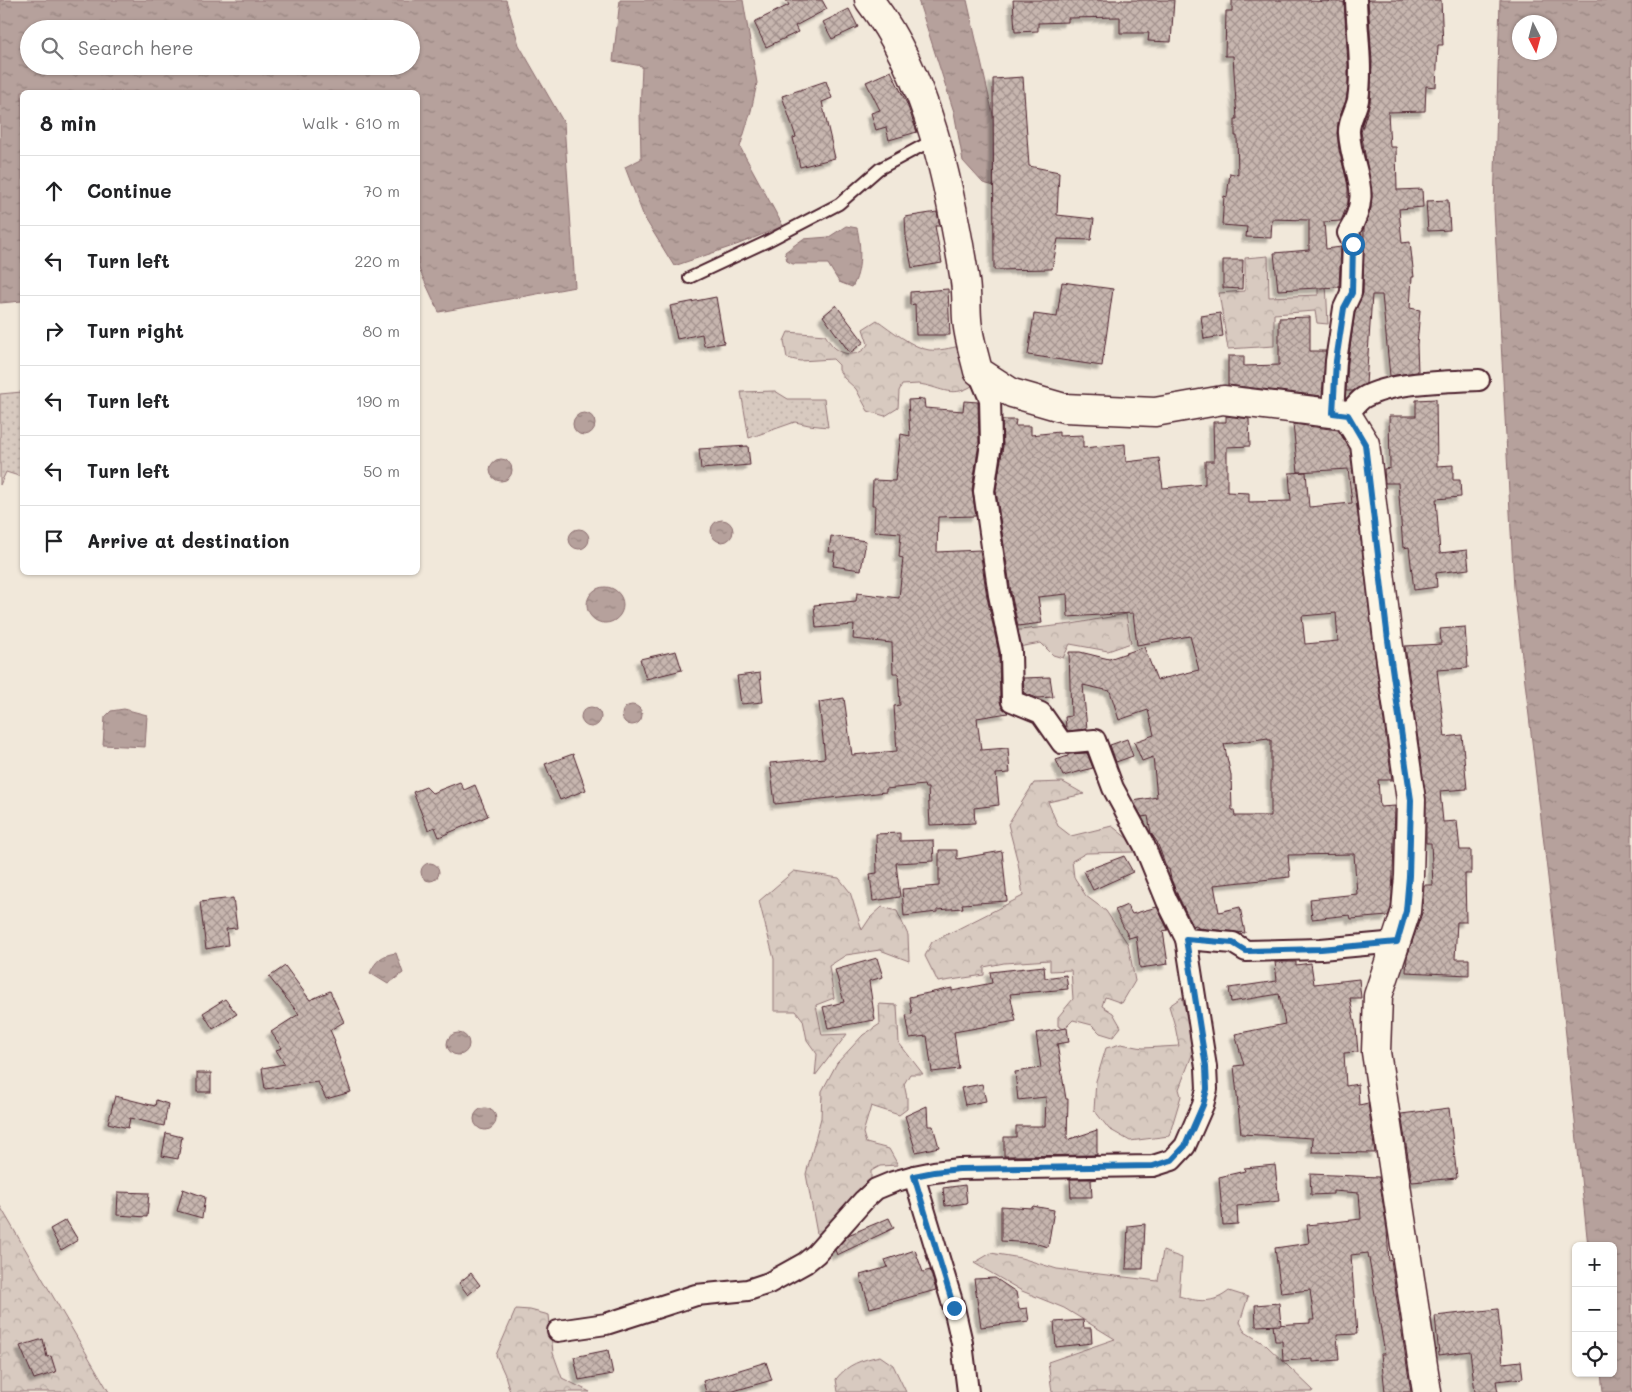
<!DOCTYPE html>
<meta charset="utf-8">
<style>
body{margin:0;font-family:Mali,sans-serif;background:#f6f6f6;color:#202124}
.controls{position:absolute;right:15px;bottom:15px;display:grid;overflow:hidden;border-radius:8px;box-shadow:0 1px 4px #0004}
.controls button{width:45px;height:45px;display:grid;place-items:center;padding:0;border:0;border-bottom:1px solid #e0e0e0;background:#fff;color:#202124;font:25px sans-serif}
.compass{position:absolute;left:1512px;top:15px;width:45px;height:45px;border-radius:50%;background:#fff;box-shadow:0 1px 4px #0004;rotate:174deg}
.stop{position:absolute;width:15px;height:15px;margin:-11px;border:4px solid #1f6fb2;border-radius:50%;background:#fff}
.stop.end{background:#1f6fb2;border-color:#fff;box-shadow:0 1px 5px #0008}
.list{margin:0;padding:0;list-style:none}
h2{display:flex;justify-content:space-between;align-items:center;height:65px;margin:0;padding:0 20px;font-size:21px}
h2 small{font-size:16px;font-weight:400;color:#757577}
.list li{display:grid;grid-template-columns:32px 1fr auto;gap:15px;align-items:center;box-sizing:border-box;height:70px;padding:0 20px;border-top:1px solid #e0e0e0}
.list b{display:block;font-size:19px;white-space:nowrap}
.list em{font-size:16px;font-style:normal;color:#757577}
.icon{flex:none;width:28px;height:28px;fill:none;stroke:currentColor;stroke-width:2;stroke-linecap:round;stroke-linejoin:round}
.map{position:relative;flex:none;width:1632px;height:1392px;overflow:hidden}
.search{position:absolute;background:#fff;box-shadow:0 1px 4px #0004;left:20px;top:20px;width:400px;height:55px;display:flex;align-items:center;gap:12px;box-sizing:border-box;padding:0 18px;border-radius:28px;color:#757577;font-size:19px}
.panel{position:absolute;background:#fff;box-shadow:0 1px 4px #0004;left:20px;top:90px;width:400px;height:485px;border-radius:8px}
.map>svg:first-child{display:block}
.green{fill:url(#green-dots);stroke:#917476}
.forest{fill:url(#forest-crowns);stroke:#917476}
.water{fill:url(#water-ripples);stroke:#8b6d6f;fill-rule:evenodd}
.building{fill:url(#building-cross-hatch);stroke:#4a1f2b;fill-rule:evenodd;filter:url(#shadow)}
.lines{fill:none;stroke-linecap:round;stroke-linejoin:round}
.lane-casing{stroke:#4a1f2b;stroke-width:14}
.street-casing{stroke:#4a1f2b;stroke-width:24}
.secondary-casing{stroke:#4a1f2b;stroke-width:31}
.lane{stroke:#fcf5e5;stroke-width:10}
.street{stroke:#fcf5e5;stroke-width:20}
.secondary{stroke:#fcf5e5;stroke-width:28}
.route{stroke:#1f6fb2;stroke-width:6}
</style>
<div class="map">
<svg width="1632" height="1392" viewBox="0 0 1632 1392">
<defs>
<pattern id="green-dots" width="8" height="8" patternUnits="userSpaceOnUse" patternTransform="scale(1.25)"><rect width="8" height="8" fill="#d8cac0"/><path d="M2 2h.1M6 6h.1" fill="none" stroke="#bbada5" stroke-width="1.8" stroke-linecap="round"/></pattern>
<pattern id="forest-crowns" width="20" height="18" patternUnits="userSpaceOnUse" patternTransform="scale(1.25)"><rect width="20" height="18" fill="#d8cac0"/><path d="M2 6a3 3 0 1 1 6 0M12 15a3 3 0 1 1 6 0" fill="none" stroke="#bbada5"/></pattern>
<pattern id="water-ripples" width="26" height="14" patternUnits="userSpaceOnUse" patternTransform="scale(1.25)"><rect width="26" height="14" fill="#b6a19c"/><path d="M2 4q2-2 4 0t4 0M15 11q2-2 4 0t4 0" fill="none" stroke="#96837f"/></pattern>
<pattern id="building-cross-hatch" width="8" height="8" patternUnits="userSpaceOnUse" patternTransform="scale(1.25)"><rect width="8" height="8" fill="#c7b6af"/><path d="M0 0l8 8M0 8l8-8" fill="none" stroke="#a4938f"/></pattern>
<filter id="shadow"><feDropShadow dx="-4.5" dy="4.5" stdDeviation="1" flood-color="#0004"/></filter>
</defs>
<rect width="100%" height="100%" fill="#f1e8da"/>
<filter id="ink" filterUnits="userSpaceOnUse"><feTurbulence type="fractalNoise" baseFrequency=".02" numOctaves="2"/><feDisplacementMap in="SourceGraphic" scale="10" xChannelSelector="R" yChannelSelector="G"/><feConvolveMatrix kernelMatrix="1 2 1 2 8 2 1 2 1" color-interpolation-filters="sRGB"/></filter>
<g filter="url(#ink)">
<!-- green -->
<g class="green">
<path d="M775,391L788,399H824L828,427L809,425L795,422L749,438L741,392Z"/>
<path d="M22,392V477L6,472L0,485V394Z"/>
</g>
<!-- forest -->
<g class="forest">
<path d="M1268,256L1269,297L1318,295V282H1326L1328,324L1317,323L1315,311L1274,314V346L1228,349L1219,293L1245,291V258Z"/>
<path d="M877,320C890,329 913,348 929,350C939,351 950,348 960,346L965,349L972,386C950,399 939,386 918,384C913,384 907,385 902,385L899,391L898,408L885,416L868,411L856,389L844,378L839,370V365L833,359L800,361L787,358L784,341L788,332L825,335C828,339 831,345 835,348C847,357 861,356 868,344L863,329Z"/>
<path d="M1126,614L1131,643L1108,651L1070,644L1063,658L1053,655L1041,643L1013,648L1011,631L1072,624Z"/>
<path d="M1063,782L1084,794L1048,802L1058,826L1071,836L1112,826L1128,839L1135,852L1086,853L1072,861L1074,877L1086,896L1106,911L1128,944L1135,981L1122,1003L1105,997L1102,1006L1113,1013L1121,1027L1113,1037L1100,1033L1092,1025L1073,1020L1064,1029L1058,1026V1017L1073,999L1071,970L1050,971V960L1004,963L984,967V975L938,982L925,956L932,942L1023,896L1018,863L1008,824L1034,783Z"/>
<path d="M794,871L839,878L850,892L862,930L870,918L882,907L897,911L908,935L909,961L880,950L846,955L829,966L834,998L816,1005L822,1035L847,1034L815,1076L817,1054L807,1040L803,1020L796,1011H774V959L759,901Z"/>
<path d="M1182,997L1195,1047L1179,1089L1181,1096L1169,1136L1130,1141L1109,1129L1094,1110L1096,1081L1106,1048L1121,1044L1143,1048L1179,1046L1175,1026L1169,1006Z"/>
<path d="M879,1004L897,1005L899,1043L923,1074H910L904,1084L907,1098V1109L899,1115L871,1106L863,1133L866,1143L889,1149L898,1165L880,1166L871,1171V1184L818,1239L806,1174L821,1118L822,1091L837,1063L863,1035L880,1024Z"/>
<path d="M0,1206L109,1392H0Z"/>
<path d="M1163,1251L1182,1258L1179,1296C1198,1302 1213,1304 1229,1291L1248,1297L1240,1322L1245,1332L1266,1345L1313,1390L1312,1392H1052L1048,1362L1115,1339L1064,1308L1022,1291L974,1263L991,1253L1021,1258L1057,1269L1158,1281Z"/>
<path d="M516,1309L530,1310L549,1315L553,1353L562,1378L590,1392H510L505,1375L496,1355Z"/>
<path d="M880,1356L893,1365L906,1392H838L836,1379C848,1364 861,1360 880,1356Z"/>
</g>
<!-- water -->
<g class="water">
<path d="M0,0H506L519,45L564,123L575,287L439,312L418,267V92H22V301L0,303ZM29,29H411V66H29Z"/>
<path d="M620,0H743L757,83L751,111L740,147L783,226L739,244L674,266L644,217L625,167L641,159L640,113L642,66L613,61Z"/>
<path d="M918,0H967L1006,172L998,187L983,183L963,161L954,112Z"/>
<path d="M1500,0H1632V1392H1603L1601,1373H1613V1246H1588L1562,997L1514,588L1494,208ZM1520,22H1550V52H1520Z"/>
<path d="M846,226L857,228C861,245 862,272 852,287L839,282L828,264H793L787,261L785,252L803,239L829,237Z"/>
<circle cx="584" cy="424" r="11"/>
<circle cx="501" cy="470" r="11"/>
<circle cx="722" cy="531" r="11"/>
<circle cx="579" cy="539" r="10"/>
<circle cx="605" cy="605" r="18"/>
<circle cx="632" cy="715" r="10"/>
<circle cx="591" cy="717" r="10"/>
<path d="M124,709L147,715L145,747L103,745L105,717L111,711Z"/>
<circle cx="430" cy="872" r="9"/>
<path d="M396,953L403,973L388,984L370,973C376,960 382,955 396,953Z"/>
<circle cx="458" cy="1044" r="11"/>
<circle cx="485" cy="1119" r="11"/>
</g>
<!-- building -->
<g class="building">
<path d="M786,0H822L827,9L795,26L798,32L766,47L754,22L789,5Z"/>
<path d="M1013,0H1174L1171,42L1148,41L1149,33H1120V17L1068,18V22L1038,23V31L1015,32Z"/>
<path d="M1232,0H1310V1L1344,2L1348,63V87L1346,100L1338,122L1337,133L1339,150L1348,185V203L1341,221L1324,222L1326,249L1341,247L1339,287L1278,290L1274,253L1309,250V220L1272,219L1271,238L1246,237L1247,227L1222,225L1224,196L1227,197L1230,173L1238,175L1237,136H1235V119H1237L1233,56H1225L1226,11H1232Z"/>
<path d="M1368,0H1441L1443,45H1438L1436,87L1426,86L1425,111L1388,112L1390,147H1396L1397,190L1422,189L1423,207L1399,209L1402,243L1410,242L1414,277H1412L1410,308L1420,310L1417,345L1418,372L1390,376L1382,295H1372L1366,384L1353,391H1346L1348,362L1355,311L1363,293L1364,228L1371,208L1372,194L1361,132L1370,103L1371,88L1372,62Z"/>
<path d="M849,9L858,27L832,39L823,22Z"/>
<path d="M891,71L907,104L917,132L889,140L886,127L876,130L871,113L880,110L866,82Z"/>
<path d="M1023,77L1029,166L1059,172L1057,215L1094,219L1091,240L1058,239L1052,269L994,270L993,79Z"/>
<path d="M826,81L832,98L822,102L835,158L800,167L793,138L796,137L782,96Z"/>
<path d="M1448,200L1450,230L1428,231L1426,201Z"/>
<path d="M937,212L940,226H935L942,263L912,268L906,237L905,217Z"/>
<path d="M1223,260H1243L1242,289L1223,288Z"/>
<path d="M1062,282L1113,289L1102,366L1028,355L1034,314L1057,317Z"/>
<path d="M948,289L950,335H916L915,304L910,305V292Z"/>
<path d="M716,297L724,343L704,346L702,334L677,339L670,306Z"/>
<path d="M836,305L864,342L850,353L823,316Z"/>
<path d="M1220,313L1223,336L1204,339L1201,316Z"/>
<path d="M1310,317V351H1326L1322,396L1228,385V356H1244V366L1279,365V318Z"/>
<path d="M924,399L925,408L963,411L964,401L978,402L979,443L972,490L976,516L938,517L937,552L980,550L987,597L999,653L1000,702L1003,708L1008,713L977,718L981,750L1008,748L1010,773L996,774L999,805L974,808L975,823L930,825L928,788H925L924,785L886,789V792L775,804L770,763L825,758L819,702L844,698L852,755L897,751L894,706L900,705L898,673H893L892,643L853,639L854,625L816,628L814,605L856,601L857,593L899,598L903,558L899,557L901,533L874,531L875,505H872L873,480L895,481L901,434L910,436L908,400Z"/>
<path d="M1436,399L1437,466L1453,465V480H1460L1461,497L1436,499L1440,553L1467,550L1469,569L1436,573L1437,587L1414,590L1409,547L1403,548L1398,483H1385L1384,469L1390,468L1389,416H1416V400Z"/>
<path d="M1226,416L1249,419L1250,446L1227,447V492L1249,493V502L1291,501L1289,473L1306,472L1309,507L1352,503L1348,469L1298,472L1293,424L1338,430L1350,449L1373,642L1392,780H1378L1380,807L1395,806L1393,875L1391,908L1388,916L1351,919L1350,915L1312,919L1310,899L1357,894L1354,854L1288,855L1290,877L1214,885L1219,912L1240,907L1245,933L1198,928L1196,925L1193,926L1178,896L1171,879L1169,869H1167L1157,842L1151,833L1148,816L1142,817L1133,801L1157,797L1153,757L1142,761L1134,742L1154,735L1148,710L1119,720L1110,691L1083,685L1087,729L1068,731L1066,728L1065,717L1071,716L1069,652H1080L1109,659L1144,647L1157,680L1199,670L1190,636L1137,645L1133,613L1068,617L1067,594L1038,597L1042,623L1018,626L1011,593L996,491L1003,446L1002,420H1016L1015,426H1031V435L1059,432V436L1083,435V448L1125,444L1126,462L1159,458L1163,488L1205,484V461H1214L1213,422H1226ZM1336,613L1338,641L1305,644L1302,616ZM1268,738V740H1271V816H1235L1234,810H1232L1231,775L1224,744Z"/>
<path d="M748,446L750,465L701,469L699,449Z"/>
<path d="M831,536L866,541L861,570L833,566L835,552H829Z"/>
<path d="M1465,627L1468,668L1437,670L1445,737L1462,735L1467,789L1440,791L1443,822L1457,821L1460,850H1471V874H1465L1466,922H1457L1455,959H1469V975L1406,972L1407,957L1422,913L1424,885H1433L1431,843H1426V798L1405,646L1441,644L1440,629Z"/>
<path d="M676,651L682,670L646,679L640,659Z"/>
<path d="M760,673L763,702L741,704L737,676Z"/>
<path d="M1050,677L1053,697L1037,698L1024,693L1023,678Z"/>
<path d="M1127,739L1133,756L1116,762L1110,745Z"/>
<path d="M1087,753L1093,768L1063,776L1056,760L1068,756V754Z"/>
<path d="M573,754L586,790L560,800L545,764Z"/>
<path d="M460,782L464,790L475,785L488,816L439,837L435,827L428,830L413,792L426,787L432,793Z"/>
<path d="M900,833V841L933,840L934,861L896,863L900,897L873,901L870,874L877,873L876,834Z"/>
<path d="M939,850H957V859L1002,851L1007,901L962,904L963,908L937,910V912L904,916L902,889L939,886Z"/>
<path d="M1124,856L1133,872L1093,890L1084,871Z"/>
<path d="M233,898L237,928L226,929L228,945L206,949L200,902Z"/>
<path d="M1127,905L1132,914L1157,907L1168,930L1163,931L1168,964L1140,968L1136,936L1129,938L1115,910Z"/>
<path d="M877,958L883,977L869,981L875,1020L828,1028L823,1007L844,1002L835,970Z"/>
<path d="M1275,962H1296V965L1311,963L1314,984L1359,979L1361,998H1350L1356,1029L1358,1052L1344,1053L1346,1086L1358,1084L1359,1105L1368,1103L1375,1153L1312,1152L1313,1138L1241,1134L1234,1066L1244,1065L1235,1034L1285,1024L1279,994L1231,1002L1229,988L1277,981Z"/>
<path d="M285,966L310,1000L330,991L344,1022L330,1030L335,1041L334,1042L351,1092L326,1099L318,1082L265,1089L262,1068L285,1064L276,1050L282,1048L271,1032L299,1014L269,977Z"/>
<path d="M1044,966L1045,978L1066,975L1068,989L1010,994L1016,1021L954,1032L959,1069L932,1072L927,1036L910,1038L906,1015L912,1014L909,997L952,988V991L992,983L990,972Z"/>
<path d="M225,999L237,1014L213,1029L203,1013Z"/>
<path d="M1067,1028L1069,1042L1057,1044L1066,1099H1068L1067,1140L1097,1130V1155L1004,1156V1137H1016V1126H1045L1046,1097L1018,1100L1015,1072L1041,1068L1036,1033Z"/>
<rect x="197" y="1073" width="14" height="19"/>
<path d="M982,1084L986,1101L965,1105L961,1088Z"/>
<path d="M115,1096L155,1106L156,1100L168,1104L164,1126L130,1118L128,1128L108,1123Z"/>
<path d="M927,1106L928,1126H933L939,1147L916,1152L905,1116Z"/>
<path d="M1449,1108L1457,1178L1412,1182L1401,1114Z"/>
<path d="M166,1133L182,1137L178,1159L162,1156Z"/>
<path d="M1275,1165L1279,1201L1237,1206L1238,1224L1223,1225L1219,1177L1245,1171L1244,1168Z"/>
<path d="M1310,1174L1379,1177L1387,1230L1389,1261L1391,1260L1411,1392H1385L1381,1354H1385L1368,1253L1351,1255L1357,1334L1337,1335L1339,1360L1313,1362V1359L1283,1361L1282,1341H1275L1273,1325L1310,1323V1320H1314L1310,1290L1281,1293L1275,1248L1309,1243L1307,1225L1361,1219L1359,1193L1333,1191V1194L1311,1195Z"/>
<path d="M1070,1179H1097L1091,1180L1092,1197H1071Z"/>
<path d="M965,1185L967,1203L945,1206L943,1188Z"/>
<path d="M183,1189L205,1197L202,1218L177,1211Z"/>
<path d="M118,1192L149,1193L147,1217L117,1215Z"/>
<path d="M1001,1206L1032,1208L1033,1206L1054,1210L1048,1247L1034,1243L1001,1241Z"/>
<path d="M889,1218L894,1228L837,1255L835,1250L848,1235Z"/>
<path d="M66,1220L78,1240L61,1250L50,1229Z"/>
<path d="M1145,1224L1143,1269H1126L1128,1226Z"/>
<path d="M915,1250L923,1272L930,1270L936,1290L870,1308L860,1275L888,1267L885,1260Z"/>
<path d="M471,1273L480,1285L468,1295L459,1283Z"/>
<path d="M995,1278L1016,1292L1019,1309L1027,1308L1029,1321L981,1327L974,1279Z"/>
<path d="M1279,1303L1281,1325L1256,1326L1255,1305Z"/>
<path d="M1498,1309L1503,1363L1521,1361L1523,1378L1496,1381L1498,1392H1475L1470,1351L1439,1355L1435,1316Z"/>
<path d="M1083,1320L1084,1328H1091L1092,1343L1056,1347L1054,1322Z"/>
<path d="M43,1339L47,1357L51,1356L56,1372L34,1379L20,1346Z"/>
<path d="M608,1350L613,1374L579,1380L574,1357Z"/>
<path d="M766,1362L772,1380L730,1392H706L703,1381Z"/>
</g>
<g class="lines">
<!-- lane casing -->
<g class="lane-casing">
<path id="lane" d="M689,278L766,242L839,204L879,169L935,139"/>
</g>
<!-- street casing -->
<g class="street-casing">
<g id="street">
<path d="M978,371L990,399L991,444L984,491L999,595L1011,652L1012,701L1041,713L1062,743L1095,740L1113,788L1144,845L1167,901L1186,939L1233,943L1246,951L1321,949L1397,942"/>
<path d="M1333,413L1336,361L1344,308L1351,293L1353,243L1348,233C1374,190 1352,175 1349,133C1348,122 1356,110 1358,100C1363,67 1357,33 1356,0"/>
<path d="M1347,415C1352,410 1357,402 1363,398C1390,382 1448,381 1479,380"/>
<path d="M914,1176L954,1308L962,1343L968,1392"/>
<path d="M558,1331L606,1324L696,1295L748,1290L769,1283L805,1263L816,1254L864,1200L876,1189L893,1182L914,1176L934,1172L959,1169L1153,1166L1172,1160L1185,1146L1203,1105L1207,1089L1206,1067L1186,939"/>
</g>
</g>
<!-- secondary casing -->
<g class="secondary-casing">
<path id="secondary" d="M869,0C929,78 950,186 965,281C967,294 966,307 967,319C968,336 974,354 978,371L1012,393L1064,408L1155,412L1223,400L1347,415L1365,444L1388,640L1411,800L1409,876L1406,911L1378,996L1376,1052L1427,1392"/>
</g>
<!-- lane -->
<use href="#lane" class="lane"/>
<!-- street -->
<use href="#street" class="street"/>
<!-- secondary -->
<use href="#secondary" class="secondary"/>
</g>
</g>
<g class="lines" filter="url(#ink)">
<!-- route -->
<path class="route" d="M954,1308L914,1176L934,1172L959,1169L1153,1166L1172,1160L1185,1146L1203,1105L1207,1089L1206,1067L1186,939L1233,943L1246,951L1321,949L1397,942L1406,911L1409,876L1411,800L1388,640L1365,444L1348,415L1333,413L1336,361L1344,308L1352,293L1353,244"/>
</g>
</svg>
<div class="controls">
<button>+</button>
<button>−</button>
<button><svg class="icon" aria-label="locate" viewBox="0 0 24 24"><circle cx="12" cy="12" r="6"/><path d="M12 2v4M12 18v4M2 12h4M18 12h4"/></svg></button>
</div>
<svg class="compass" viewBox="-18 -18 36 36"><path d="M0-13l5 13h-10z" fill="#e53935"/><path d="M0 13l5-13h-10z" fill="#757577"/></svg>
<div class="stop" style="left:1353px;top:244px"></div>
<div class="stop end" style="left:954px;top:1308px"></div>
<div class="search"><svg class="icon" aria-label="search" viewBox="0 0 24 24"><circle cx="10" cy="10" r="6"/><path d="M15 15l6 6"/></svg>Search here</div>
<section class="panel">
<h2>8 min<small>Walk · 610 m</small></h2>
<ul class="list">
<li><svg class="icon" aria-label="ahead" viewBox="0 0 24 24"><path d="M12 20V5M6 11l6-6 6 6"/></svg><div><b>Continue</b></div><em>70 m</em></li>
<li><svg class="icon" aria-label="left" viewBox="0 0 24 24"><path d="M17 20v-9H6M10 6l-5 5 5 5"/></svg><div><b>Turn left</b></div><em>220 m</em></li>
<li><svg class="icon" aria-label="right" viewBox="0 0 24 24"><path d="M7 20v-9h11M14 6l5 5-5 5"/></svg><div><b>Turn right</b></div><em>80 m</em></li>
<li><svg class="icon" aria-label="left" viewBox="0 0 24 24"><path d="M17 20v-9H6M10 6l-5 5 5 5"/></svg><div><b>Turn left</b></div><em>190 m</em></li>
<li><svg class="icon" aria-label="left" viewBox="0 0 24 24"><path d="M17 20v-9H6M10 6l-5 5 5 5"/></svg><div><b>Turn left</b></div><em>50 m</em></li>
<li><svg class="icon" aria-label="arrive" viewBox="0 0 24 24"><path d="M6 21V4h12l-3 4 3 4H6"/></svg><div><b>Arrive at destination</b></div></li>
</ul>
</section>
</div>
